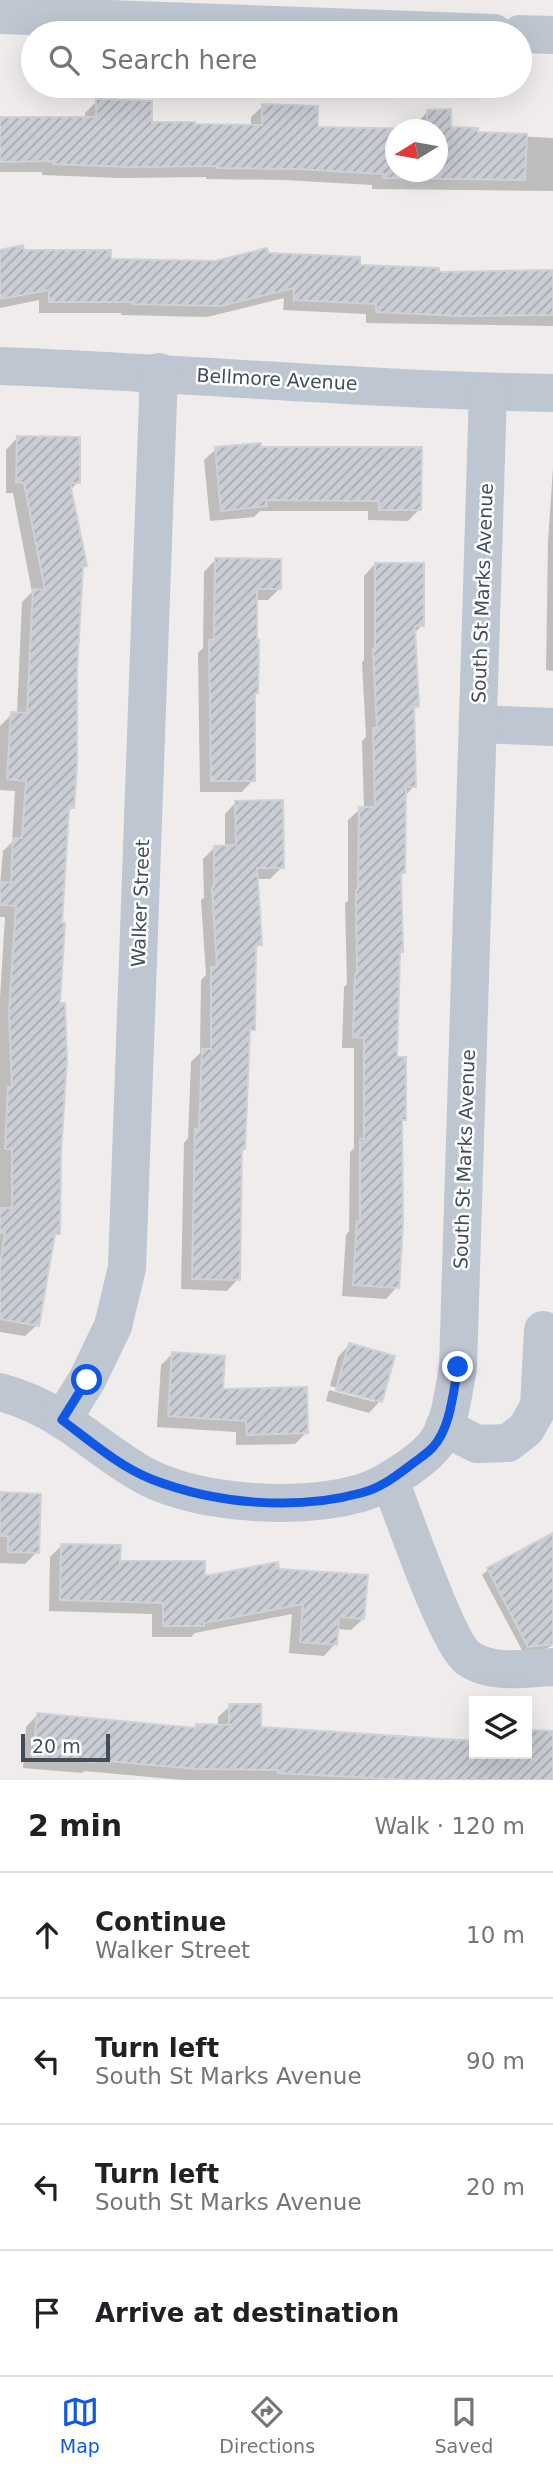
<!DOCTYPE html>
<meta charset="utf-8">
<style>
body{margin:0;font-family:"DejaVu Sans",sans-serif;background:#f2f2f2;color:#202124}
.controls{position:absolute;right:21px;bottom:21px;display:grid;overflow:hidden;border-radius:0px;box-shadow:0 7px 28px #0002}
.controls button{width:63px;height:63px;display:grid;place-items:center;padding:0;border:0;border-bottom:2px solid #e0e0e0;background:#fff;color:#202124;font:35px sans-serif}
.compass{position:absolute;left:385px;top:119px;width:63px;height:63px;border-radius:50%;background:#fff;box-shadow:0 7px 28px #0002;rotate:259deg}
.scale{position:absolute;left:21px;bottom:18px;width:89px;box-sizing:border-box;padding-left:7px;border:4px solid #434d5a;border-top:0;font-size:19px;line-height:24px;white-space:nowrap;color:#434d5a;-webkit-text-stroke:5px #fff;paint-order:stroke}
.stop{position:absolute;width:21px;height:21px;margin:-16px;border:5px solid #1058e4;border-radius:50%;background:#fff}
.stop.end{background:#1058e4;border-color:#fff;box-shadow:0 2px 7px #0008}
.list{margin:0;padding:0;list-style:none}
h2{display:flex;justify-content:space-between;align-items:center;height:91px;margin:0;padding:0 28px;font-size:30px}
h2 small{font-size:23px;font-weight:400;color:#757577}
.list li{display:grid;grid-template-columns:46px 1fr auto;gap:21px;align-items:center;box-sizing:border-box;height:126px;padding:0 28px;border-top:2px solid #e0e0e0}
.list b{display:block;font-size:26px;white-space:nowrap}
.list p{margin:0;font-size:23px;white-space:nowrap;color:#757577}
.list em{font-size:23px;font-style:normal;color:#757577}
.icon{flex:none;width:38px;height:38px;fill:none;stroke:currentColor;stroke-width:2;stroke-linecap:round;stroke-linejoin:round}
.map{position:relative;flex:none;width:553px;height:1780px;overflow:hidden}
.search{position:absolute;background:#fff;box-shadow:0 7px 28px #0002;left:21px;right:21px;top:21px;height:77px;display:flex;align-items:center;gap:18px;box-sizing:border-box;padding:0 24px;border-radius:38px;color:#757577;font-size:26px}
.sheet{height:595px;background:#fff}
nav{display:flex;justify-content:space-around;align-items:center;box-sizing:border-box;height:98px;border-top:2px solid #e0e0e0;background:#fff;font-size:19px;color:#757577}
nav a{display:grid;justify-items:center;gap:4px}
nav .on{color:#1058e4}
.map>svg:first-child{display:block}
.shadow{fill:#0003}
.building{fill:url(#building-hatch);stroke:#cfd1d8;stroke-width:2;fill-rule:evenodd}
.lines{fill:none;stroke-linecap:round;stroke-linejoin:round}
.minor{stroke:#bec6d2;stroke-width:38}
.route{stroke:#1058e4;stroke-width:9}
.labels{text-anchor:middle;stroke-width:5;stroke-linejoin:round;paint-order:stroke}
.street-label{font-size:19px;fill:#434d5a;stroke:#fff}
</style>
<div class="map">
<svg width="553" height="1780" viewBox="0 0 553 1780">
<defs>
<pattern id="building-hatch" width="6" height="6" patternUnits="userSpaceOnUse" patternTransform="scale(1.75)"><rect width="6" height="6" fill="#cacdd4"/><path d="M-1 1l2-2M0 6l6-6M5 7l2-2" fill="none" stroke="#a6a9af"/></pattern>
</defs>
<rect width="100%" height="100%" fill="#efeceb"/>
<!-- shadow -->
<g class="shadow">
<path d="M97,101L150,124L251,127V117L263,106L316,129L396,172H438V130H417V123L428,111L449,129L476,134L553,138V191L372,189V185L283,180L206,179V177L120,178L42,175V172H0V119H85V113Z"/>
<path d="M0,251H23L109,261L216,263L266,254L358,267L437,274L553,271V326L366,323V314L283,310L284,298L207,317L121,315V313H39V300L0,308Z"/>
<path d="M17,438L78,482L70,490L85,565L81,569L76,672L72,808L67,813L58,1005L59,1233L52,1239L37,1325L25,1336L0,1332V998L5,917H0V885L3,851L12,842L15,791L0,790V726L12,714H17L22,602L32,592L13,493H6V450Z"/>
<path d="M216,449H260L420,509L408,521L368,520V511H260L254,517L210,521L204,460Z"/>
<path d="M553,468V671L546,670L548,542Z"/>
<path d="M215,560L279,589L268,600H255L256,692L253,695V780L242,792H200L198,653L203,648L204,572Z"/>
<path d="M375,564L422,625L414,634L418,706L413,711L414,786L404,797L403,872L399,876L401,952L398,954L395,1059L404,1119L401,1123L397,1287L386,1299L342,1296L346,1235L349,1231L350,1152L354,1148V1048H342L344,987L347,984L345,903L348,901V820L360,809H364L362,741L366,737L362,662L364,660V576Z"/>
<path d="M236,802L282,867L270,879H256L260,944L254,950L253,1029L248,1034L243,1148L240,1152L238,1279L227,1291L181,1289L184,1143L188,1138L191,1062L200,1053L201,980L206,975L201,900L204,898L203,859L214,848L225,847V814Z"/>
<path d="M349,1345L380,1401L369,1413L326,1401L329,1390L375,1402V1399L330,1386L338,1357Z"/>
<path d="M172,1354L221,1391L307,1432L295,1444L236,1445V1432L157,1427L161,1365Z"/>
<path d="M0,1494L37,1552L25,1564L0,1563Z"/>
<path d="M553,1535V1645L543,1650L523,1652L482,1575L488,1570Z"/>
<path d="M62,1545L119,1562L203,1578L278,1570L363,1619L351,1630L336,1629L335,1644L324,1656L289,1653L292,1614L195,1633L191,1637H152V1614L49,1611L50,1557Z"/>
<path d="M230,1706L259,1729L474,1742V1754H527V1735L530,1731L553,1733V1780H183L84,1771L82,1773L23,1768L26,1727L37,1715L194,1729L197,1726L218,1727V1717Z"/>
</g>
<!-- building -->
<g class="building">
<path d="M96,99L152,101V122H195V124L262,125V104L318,106V127L427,129V110L451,109V127L478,128V132L527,134L525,180L383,178V174L296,169L217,168V166L132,167L53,164V161L0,162V117H96ZM396,130H438V172H396Z"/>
<path d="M23,245L24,250H111V259L216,261L267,248L268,253L360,257V265L439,268V272L553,270V315L461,316L376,312V304L294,300V288L220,306L132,304V302H49V290L0,299V250Z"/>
<path d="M17,436L80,437V483H70L87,566L83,567L77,672V765L74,808H69L62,923H65L60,1003H65L67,1059L61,1152L60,1234H55L39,1326L0,1319V1265L5,1233H0V1208H12V1149H5L8,1087H12L9,1013L16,906L0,905V882L11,883L13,838H22L26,781L7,779L11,712L27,713L33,589L45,590L24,483L16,482Z"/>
<path d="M261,443V447H422L421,510H379V501L266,500L267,506L221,511L215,447Z"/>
<path d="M215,558L281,559V589H257V640H259L258,693H255V781H211L209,640H214Z"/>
<path d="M375,563H424V626H415L419,706L414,707L416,787H406L405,873H401L403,952H400L397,1057H406V1120H402L403,1224L399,1288L353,1285L357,1221L360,1222V1139H364V1038L353,1037L355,974H357L356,890H358L359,807H375L373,728H377L373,649H375Z"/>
<path d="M283,800L284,868H257L262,945H256L255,1030H250L245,1149H242L240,1280L192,1279L195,1129L199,1130L202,1049H211V967H217L212,887H214V846L236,845L235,801Z"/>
<path d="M349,1343L395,1356L382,1402L336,1390Z"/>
<path d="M172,1352L225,1356L223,1389L307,1387L308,1433L247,1435L246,1421L168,1416Z"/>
<path d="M0,1492L41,1494L39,1553L8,1552V1536H0Z"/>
<path d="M553,1533V1644L528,1647L487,1568Z"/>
<path d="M61,1544L121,1545L120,1561H205V1576L278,1562L279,1569L368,1575L364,1619L339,1617L337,1645L300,1642L303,1604L204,1623V1626H163V1603L60,1600Z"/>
<path d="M229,1704H261V1727L474,1741V1754H528L530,1730L553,1731V1780H410L278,1773V1770L198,1769L95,1760V1762L33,1757L37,1713L196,1728V1724L229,1725Z"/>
</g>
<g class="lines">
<!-- minor -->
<g class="minor">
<path d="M0,15L494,33"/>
<path d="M520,34L553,35"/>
<path d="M0,366C184,373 369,390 553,393"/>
<path d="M479,724L553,727"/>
<path d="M0,1392C22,1398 44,1408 63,1420C92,1439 117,1461 147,1477C203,1505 302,1510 361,1493C382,1487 419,1463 433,1447C451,1427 453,1392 458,1367L488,392"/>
<path d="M62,1420L87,1380L113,1326L127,1268L159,372"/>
<path d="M444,1427L477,1444L508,1443L526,1429L539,1406L543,1330"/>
<path d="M390,1481C403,1513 447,1643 468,1658C491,1675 527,1668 553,1667"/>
</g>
</g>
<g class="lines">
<!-- route -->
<path class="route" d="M87,1380L62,1420C90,1441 119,1466 151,1479C215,1504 295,1511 361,1493C381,1488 396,1476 412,1464C418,1459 427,1454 433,1447C451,1427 453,1392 458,1367"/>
</g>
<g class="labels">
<!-- street labels -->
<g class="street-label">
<text transform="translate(277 379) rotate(3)" y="7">Bellmore Avenue</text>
<text transform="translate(482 593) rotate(-88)" y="7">South St Marks Avenue</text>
<text transform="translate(140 903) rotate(-88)" y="7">Walker Street</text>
<text transform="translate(464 1159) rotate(-88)" y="7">South St Marks Avenue</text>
</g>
</g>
</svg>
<div class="controls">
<button><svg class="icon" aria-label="layers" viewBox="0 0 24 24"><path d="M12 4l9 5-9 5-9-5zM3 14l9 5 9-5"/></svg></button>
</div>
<svg class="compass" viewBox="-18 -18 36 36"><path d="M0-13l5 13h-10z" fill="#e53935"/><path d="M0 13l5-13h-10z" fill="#757577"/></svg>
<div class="scale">20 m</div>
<div class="stop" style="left:87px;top:1380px"></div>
<div class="stop end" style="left:458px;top:1367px"></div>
<div class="search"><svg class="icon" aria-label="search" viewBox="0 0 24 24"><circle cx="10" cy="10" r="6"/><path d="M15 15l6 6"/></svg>Search here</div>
</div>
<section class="sheet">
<h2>2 min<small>Walk · 120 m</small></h2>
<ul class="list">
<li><svg class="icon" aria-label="ahead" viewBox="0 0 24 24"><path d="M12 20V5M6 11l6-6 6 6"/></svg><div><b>Continue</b><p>Walker Street</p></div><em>10 m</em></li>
<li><svg class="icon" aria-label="left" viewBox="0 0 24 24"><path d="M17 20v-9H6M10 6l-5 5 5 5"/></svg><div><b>Turn left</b><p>South St Marks Avenue</p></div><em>90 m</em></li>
<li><svg class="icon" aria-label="left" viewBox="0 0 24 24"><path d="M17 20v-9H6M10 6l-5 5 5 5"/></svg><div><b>Turn left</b><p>South St Marks Avenue</p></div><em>20 m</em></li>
<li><svg class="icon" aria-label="arrive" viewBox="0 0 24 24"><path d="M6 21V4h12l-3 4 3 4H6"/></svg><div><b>Arrive at destination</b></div></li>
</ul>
</section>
<nav>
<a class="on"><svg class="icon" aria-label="map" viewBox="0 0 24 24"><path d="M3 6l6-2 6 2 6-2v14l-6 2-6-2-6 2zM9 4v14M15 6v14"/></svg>Map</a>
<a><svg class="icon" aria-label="directions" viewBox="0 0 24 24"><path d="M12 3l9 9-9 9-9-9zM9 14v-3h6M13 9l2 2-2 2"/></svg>Directions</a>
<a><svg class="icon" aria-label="saved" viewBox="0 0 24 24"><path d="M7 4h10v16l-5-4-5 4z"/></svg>Saved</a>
</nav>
